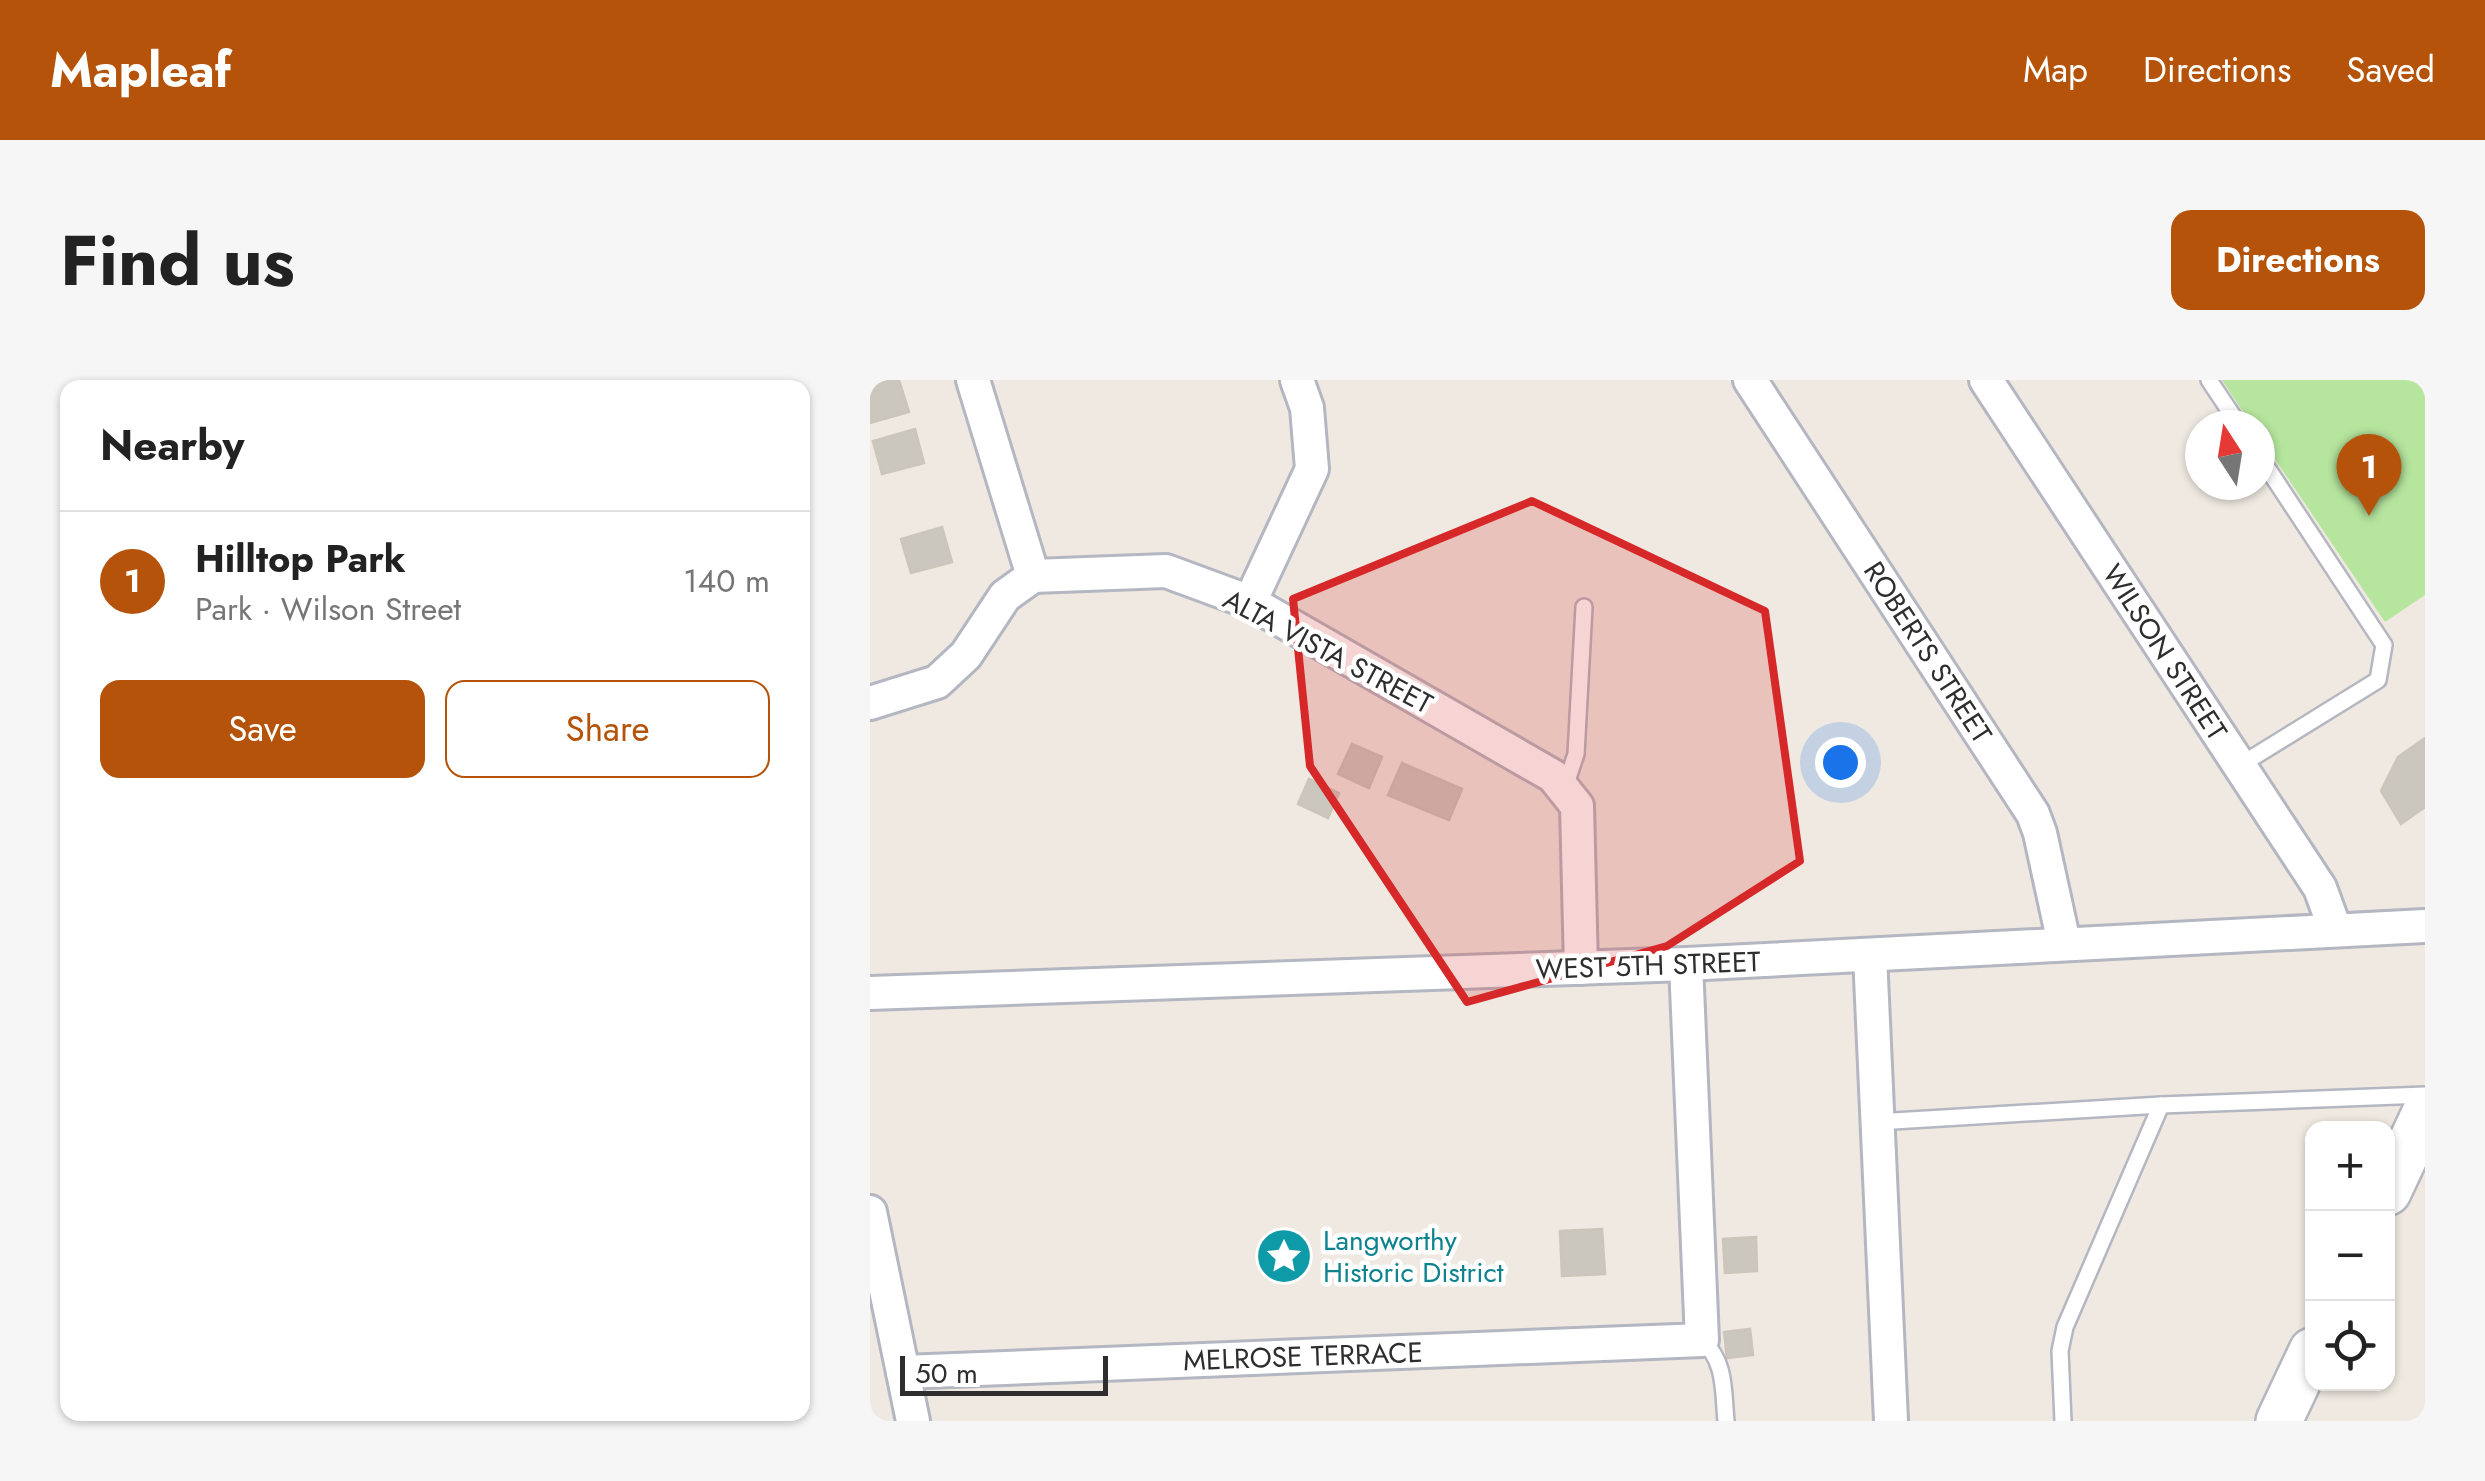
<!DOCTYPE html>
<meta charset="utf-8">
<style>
body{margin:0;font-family:Jost,sans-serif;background:#f6f6f6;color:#222}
.controls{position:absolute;right:30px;bottom:30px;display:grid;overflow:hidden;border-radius:20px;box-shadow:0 2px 8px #0004}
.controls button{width:90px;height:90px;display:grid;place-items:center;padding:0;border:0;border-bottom:2px solid #e0e0e0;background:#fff;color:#222;font:50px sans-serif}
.compass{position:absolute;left:1315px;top:30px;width:90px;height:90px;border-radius:50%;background:#fff;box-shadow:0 2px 8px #0004;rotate:348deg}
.scale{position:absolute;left:30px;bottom:25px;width:208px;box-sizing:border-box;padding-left:10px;border:5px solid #2e2e2e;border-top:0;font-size:28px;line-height:35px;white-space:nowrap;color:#2e2e2e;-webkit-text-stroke:8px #fff;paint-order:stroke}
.you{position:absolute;left:970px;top:382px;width:35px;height:35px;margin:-25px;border:8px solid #fff;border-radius:50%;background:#1a73e8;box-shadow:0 0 0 15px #1a73e833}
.badge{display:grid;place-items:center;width:65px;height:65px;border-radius:50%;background:#b45309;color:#fff;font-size:32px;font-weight:700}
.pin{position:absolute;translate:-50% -82px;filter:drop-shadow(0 2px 5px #0008)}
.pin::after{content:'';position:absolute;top:52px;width:35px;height:30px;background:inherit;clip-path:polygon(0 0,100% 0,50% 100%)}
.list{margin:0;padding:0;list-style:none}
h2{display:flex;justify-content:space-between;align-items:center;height:130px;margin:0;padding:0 40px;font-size:42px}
h2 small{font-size:32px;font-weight:400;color:#767676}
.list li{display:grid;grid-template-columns:65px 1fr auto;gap:30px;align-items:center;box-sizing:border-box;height:140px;padding:0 40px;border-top:2px solid #e0e0e0}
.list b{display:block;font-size:38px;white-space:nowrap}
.list p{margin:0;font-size:32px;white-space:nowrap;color:#767676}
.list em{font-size:32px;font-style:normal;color:#767676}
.actions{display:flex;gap:20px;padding:30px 40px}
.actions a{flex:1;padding:22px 0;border:2px solid #b45309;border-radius:20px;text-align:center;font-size:35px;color:#b45309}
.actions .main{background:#b45309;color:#fff}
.icon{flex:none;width:55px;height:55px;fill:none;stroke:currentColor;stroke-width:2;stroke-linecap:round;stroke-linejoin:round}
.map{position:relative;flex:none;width:1555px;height:1041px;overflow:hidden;border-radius:20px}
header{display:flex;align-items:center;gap:60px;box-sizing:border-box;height:140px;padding:0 50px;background:#b45309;color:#fff}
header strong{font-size:48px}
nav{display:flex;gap:55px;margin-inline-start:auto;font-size:35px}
.intro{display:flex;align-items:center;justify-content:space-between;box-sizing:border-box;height:240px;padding:0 60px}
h1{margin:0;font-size:70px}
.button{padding:25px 45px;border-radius:20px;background:#b45309;color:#fff;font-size:35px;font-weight:700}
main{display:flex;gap:60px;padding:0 60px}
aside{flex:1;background:#fff;border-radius:20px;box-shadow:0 2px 8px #0004}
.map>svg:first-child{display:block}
.green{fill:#b6e59e}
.building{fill:#cbc7bf;stroke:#cbc5ba;stroke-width:2.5}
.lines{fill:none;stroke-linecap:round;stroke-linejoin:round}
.lane-casing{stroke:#b4b7c1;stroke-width:20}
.street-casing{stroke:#b4b7c1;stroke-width:38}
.secondary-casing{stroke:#b4b7c1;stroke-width:50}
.lane{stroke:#fff;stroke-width:15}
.street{stroke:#fff;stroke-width:32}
.secondary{stroke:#fff;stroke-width:45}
.marked{fill:#d62828;fill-opacity:0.2;stroke:#d62828;stroke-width:8;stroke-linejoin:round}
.labels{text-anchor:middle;stroke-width:9;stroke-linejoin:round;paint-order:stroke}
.street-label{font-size:28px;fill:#2e2e2e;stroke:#fff}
.culture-label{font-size:28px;fill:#0d838f;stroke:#fff;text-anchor:start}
</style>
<header>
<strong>Mapleaf</strong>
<nav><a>Map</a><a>Directions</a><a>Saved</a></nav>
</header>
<div class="intro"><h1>Find us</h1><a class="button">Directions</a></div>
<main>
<aside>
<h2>Nearby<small></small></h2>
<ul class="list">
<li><span class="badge">1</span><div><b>Hilltop Park</b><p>Park · Wilson Street</p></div><em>140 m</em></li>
</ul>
<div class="actions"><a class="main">Save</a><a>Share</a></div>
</aside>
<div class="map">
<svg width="1555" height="1041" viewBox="0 0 1555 1041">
<rect width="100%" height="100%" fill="#efe9e1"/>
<!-- green -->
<path class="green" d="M1352,0H1555V215L1515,242L1390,57V45H1382Z"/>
<!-- building -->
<g class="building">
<path d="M8,0H29L39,32L0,43V2Z"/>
<path d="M45,49L54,83L12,94L3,61Z"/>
<path d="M72,147L82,182L41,193L31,159Z"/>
<path d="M1555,358V427L1531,444L1511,411L1528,377Z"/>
<path d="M482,364L512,377L499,408L468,394Z"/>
<path d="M532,383L592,409L579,440L518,415Z"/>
<path d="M439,399L469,413L458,438L428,424Z"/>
<path d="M732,849L735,894L692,896L690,851Z"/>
<path d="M886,857L887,891L855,893L853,859Z"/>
<path d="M880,949L883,975L857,978L854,952Z"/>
</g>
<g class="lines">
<!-- lane casing -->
<g class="lane-casing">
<g id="lane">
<path d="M1339,0L1369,45"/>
<path d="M1369,386L1508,300L1514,265L1390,77"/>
<path d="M694,410L706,374L714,227"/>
<path d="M1007,742L1291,725L1555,715"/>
<path d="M832,960C856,982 853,1010 856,1041"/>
<path d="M1193,1041L1190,971L1195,947L1291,725"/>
</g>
</g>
<!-- street casing -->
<g class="street-casing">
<g id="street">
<path d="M103,0L163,196"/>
<path d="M880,0L1163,434L1170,453L1194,563"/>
<path d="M1116,0L1450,508L1465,549"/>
<path d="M163,196L296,191L380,222L683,396L707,426L711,588"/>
<path d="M380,222L442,89L437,28L427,0"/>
<path d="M0,323L67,302L96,275L135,216L163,196"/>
<path d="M1000,575L1021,1041"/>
<path d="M0,613L816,584L1555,546"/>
<path d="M0,832L43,1041"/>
<path d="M33,992L832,960L816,584"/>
</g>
</g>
<!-- secondary casing -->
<g class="secondary-casing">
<g id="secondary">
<path d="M1518,812L1555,733"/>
<path d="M1409,1041L1442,971"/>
</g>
</g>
<!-- lane -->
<use href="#lane" class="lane"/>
<!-- street -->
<use href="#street" class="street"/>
<!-- secondary -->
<use href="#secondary" class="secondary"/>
</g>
<!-- marked area -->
<path class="marked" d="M662,121L895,231L930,481L797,566L597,622L440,386L423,219Z"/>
<!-- icons -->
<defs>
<g id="sight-disc" transform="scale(2.875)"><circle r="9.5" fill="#0f9aa8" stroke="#fff"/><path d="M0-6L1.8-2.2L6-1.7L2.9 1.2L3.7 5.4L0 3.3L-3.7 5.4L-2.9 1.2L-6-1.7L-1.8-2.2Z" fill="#fff"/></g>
</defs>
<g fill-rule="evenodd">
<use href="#sight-disc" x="414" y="876"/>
</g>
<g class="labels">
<!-- street labels -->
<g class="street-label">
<text transform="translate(458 271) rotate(28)" y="10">ALTA VISTA STREET</text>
<text transform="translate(1058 272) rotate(57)" y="10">ROBERTS STREET</text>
<text transform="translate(1295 272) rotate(57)" y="10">WILSON STREET</text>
<text transform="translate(778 585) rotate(-2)" y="10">WEST 5TH STREET</text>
<text transform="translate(433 976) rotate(-2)" y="10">MELROSE TERRACE</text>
</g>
<!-- culture labels -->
<g class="culture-label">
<text x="453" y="870">Langworthy<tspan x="453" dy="32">Historic District</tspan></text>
</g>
</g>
</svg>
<div class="controls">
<button>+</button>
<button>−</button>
<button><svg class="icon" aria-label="locate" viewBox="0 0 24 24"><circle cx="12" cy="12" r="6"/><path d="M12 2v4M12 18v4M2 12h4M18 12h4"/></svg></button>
</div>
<svg class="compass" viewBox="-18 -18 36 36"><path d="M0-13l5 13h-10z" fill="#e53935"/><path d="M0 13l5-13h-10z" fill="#767676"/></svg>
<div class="scale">50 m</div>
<div class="you"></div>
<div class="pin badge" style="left:1499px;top:136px">1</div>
</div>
</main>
